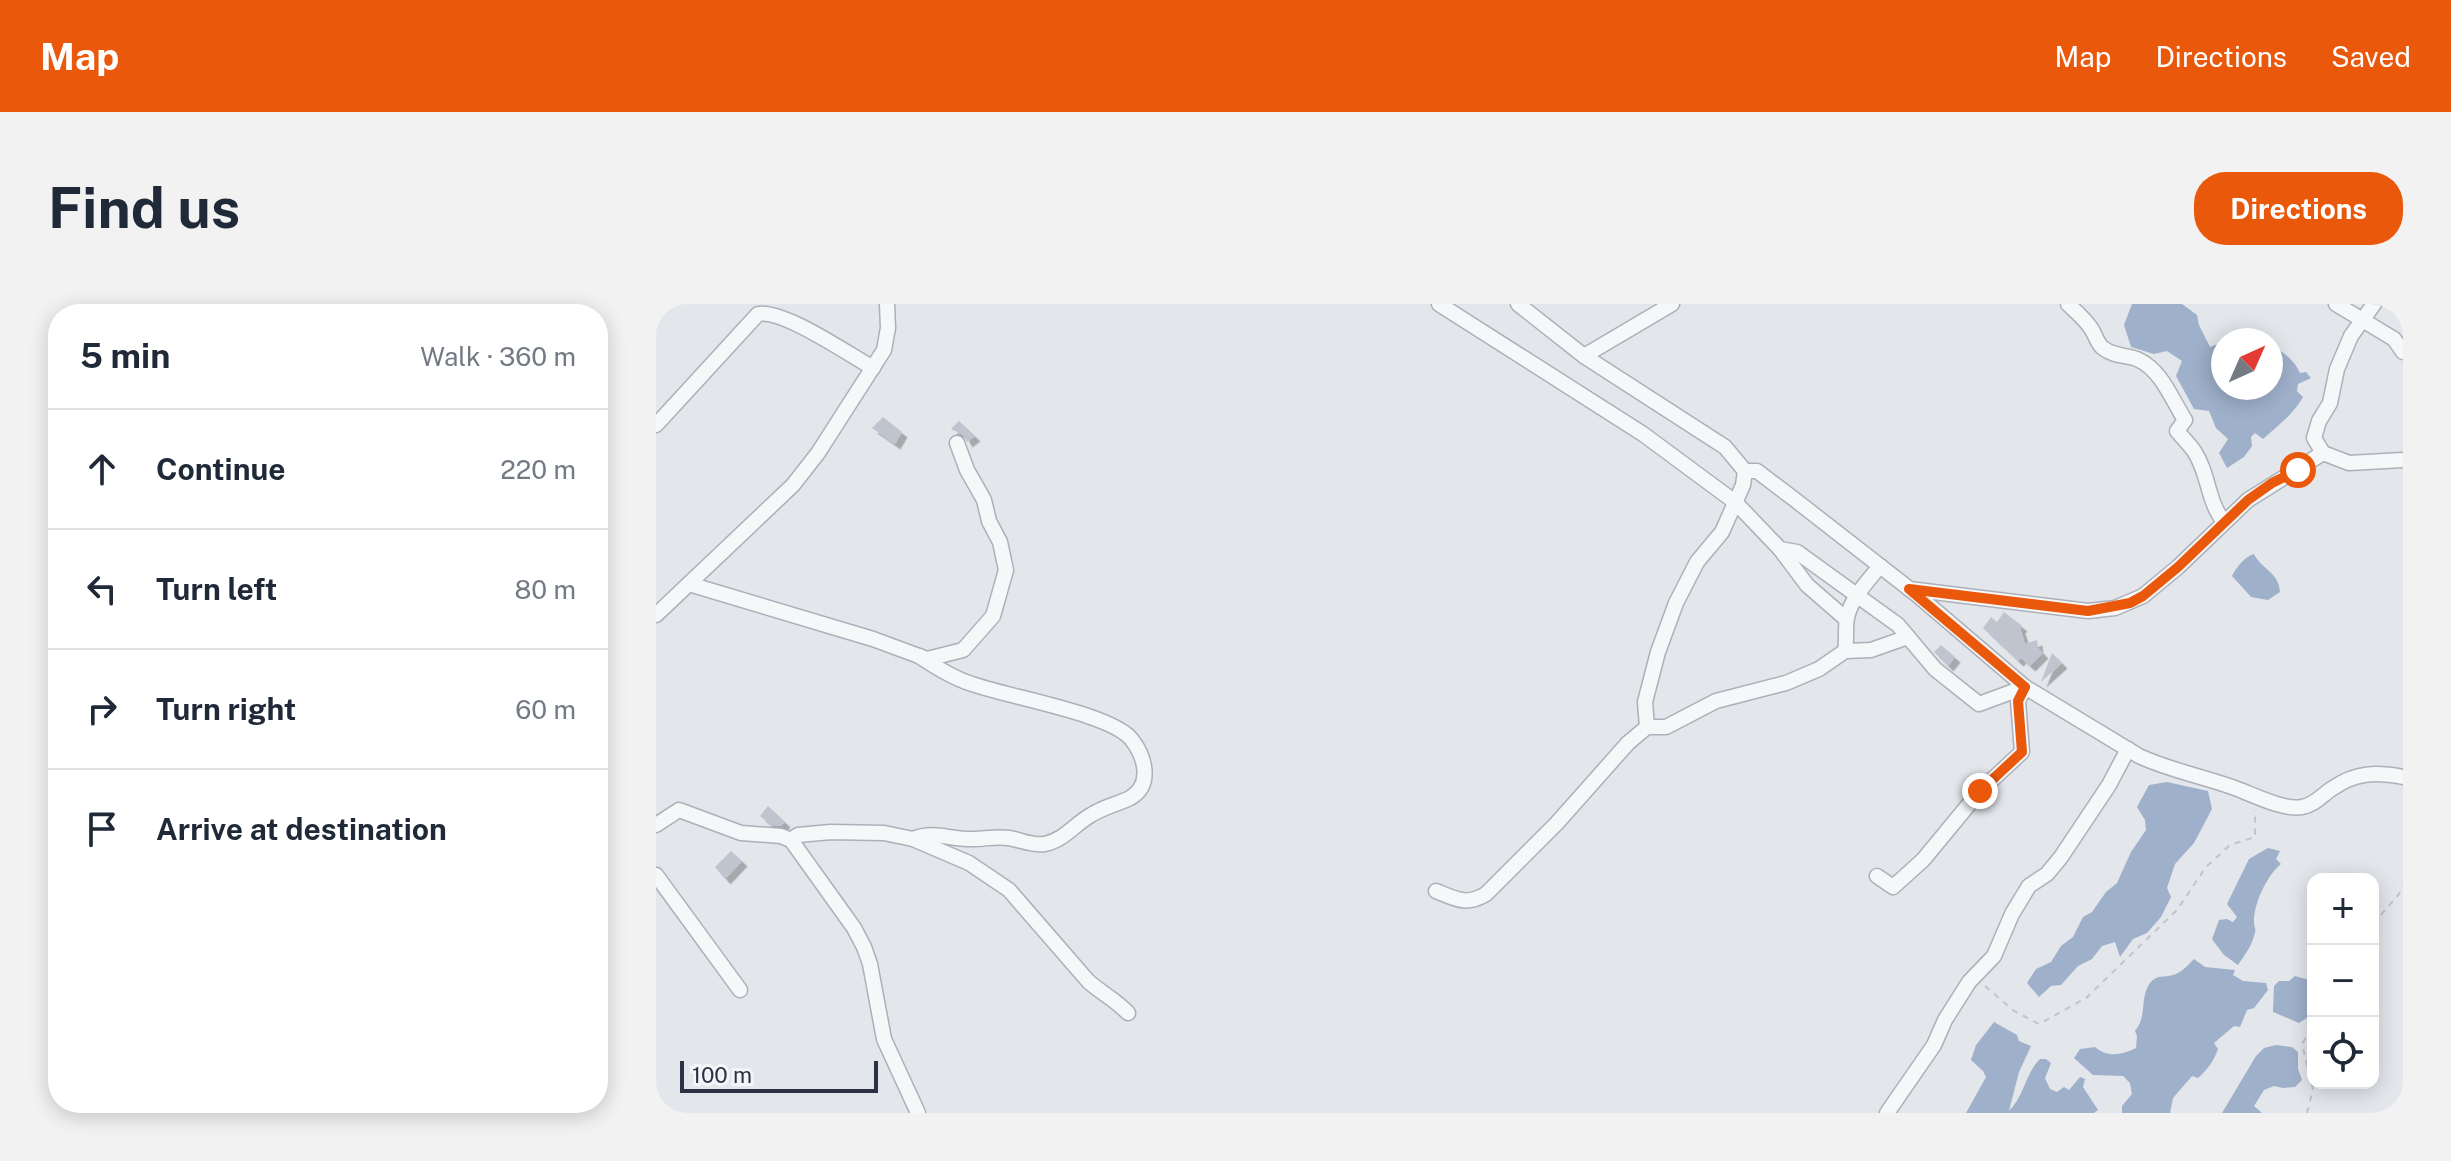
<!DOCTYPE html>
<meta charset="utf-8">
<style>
body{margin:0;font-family:"Public Sans",sans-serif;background:#f2f2f3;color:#1f2937}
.controls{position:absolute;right:24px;bottom:24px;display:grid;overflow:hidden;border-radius:16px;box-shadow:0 4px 20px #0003}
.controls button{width:72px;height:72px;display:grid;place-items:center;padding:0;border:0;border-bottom:2px solid #e0e1e3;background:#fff;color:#1f2937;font:40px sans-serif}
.compass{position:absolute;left:1555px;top:24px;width:72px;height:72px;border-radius:50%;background:#fff;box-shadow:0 4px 20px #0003;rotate:45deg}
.scale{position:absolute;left:24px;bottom:20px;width:198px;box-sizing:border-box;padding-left:8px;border:4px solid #2b3244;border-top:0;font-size:22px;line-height:28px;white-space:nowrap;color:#2b3244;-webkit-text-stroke:6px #f3f5f8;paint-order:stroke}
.stop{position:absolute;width:24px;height:24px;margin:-18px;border:6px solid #ea580c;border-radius:50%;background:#fff}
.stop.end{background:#ea580c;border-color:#fff;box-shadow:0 2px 8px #0008}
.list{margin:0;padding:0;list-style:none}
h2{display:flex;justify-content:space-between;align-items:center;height:104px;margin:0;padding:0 32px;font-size:34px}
h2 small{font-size:26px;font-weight:400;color:#747a83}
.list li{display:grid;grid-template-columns:52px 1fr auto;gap:24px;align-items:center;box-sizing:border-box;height:120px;padding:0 32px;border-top:2px solid #e0e1e3}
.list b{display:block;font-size:30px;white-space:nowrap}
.list em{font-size:26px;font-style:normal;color:#747a83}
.icon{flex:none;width:44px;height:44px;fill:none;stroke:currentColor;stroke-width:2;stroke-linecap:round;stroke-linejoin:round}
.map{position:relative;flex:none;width:1747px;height:809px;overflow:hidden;border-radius:32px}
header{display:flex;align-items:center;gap:48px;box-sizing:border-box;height:112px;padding:0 40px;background:#ea580c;color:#fff}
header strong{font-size:38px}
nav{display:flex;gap:44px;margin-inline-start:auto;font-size:28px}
.intro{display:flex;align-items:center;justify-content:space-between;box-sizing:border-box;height:192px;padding:0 48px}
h1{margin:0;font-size:56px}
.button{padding:20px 36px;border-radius:32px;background:#ea580c;color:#fff;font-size:28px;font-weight:700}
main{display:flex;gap:48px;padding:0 48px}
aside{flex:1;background:#fff;border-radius:32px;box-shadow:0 4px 20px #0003}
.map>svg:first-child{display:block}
.water{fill:#9fb0cb}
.building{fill:#c0c4ce;filter:url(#shadow)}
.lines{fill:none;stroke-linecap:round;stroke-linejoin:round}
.minor-casing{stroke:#acb0b9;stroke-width:17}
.path{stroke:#c1c4ca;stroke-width:2;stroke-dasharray:6 6;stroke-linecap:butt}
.minor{stroke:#f6f7f9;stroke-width:14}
.route{stroke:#ea580c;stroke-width:10}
</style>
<header>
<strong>Map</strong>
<nav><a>Map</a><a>Directions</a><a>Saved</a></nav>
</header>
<div class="intro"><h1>Find us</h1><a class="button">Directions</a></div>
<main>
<aside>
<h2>5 min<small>Walk · 360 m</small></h2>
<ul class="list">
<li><svg class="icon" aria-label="ahead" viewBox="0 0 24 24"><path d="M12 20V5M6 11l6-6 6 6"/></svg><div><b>Continue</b></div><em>220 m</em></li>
<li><svg class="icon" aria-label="left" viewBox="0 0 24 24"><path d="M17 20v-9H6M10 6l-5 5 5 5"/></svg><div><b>Turn left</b></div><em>80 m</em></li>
<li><svg class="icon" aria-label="right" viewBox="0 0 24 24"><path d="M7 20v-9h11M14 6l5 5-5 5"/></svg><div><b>Turn right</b></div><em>60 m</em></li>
<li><svg class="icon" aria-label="arrive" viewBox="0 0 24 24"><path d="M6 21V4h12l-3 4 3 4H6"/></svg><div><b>Arrive at destination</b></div></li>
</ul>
</aside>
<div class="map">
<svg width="1747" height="809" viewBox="0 0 1747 809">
<defs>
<filter id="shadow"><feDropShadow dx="5.5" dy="5.5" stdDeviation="0" flood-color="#0004"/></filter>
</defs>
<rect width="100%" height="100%" fill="#e3e6eb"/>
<!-- water -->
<g class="water">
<path d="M1476,0H1526L1541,11L1543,21L1554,43L1567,38V84H1615V42C1627,47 1639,57 1644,69L1650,68L1655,74L1642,80L1641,87L1647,93C1638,110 1621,122 1607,135L1599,129L1595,133L1596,142L1588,153L1571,164L1563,149L1572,135L1560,124L1553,107L1538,105L1520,72L1526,57L1511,47L1498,50L1475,43L1468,21Z"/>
<path d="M1598,250C1605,265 1623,268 1624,288L1612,296L1595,293L1576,272C1580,264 1589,252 1598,250Z"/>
<path d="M1511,478L1552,487L1556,505L1538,539L1519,560L1511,584L1515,593L1505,613L1491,629L1477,635L1464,653L1459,638L1446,642L1436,655L1422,662L1405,681L1395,682L1383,693L1371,679L1380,665L1395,658L1405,642L1417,633L1427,613L1436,608L1450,588L1461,579L1475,548L1490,526L1489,516L1481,503L1493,481Z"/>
<path d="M1612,544L1624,547L1620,555L1625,560C1611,571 1597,601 1598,619C1599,629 1601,622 1598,632C1595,643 1588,652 1582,661L1568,651L1556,635L1563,616L1571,615L1577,618L1581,613L1571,600L1593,555Z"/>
<path d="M1538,655L1549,663L1579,666L1577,671L1587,677L1610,679L1612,686L1598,704L1591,706L1584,723L1578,722L1558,739L1562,745C1558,757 1551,766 1542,774L1536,772L1517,794L1514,809H1466V802L1476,790L1474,779L1467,772L1437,771L1418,754L1424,745L1439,743C1451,754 1466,751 1480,744L1481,732L1479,727C1492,711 1483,695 1494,679C1501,670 1508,674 1517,671C1525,669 1532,661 1538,655Z"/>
<path d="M1639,672L1657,677V710L1643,719L1617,708L1618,682L1623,677H1633Z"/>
<path d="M1338,718L1361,731L1363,737L1375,742L1363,768L1353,807C1369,791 1369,770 1384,755H1390L1395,759L1389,774L1394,785L1401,788L1408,783L1413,786L1424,773L1429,775L1427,783L1442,806L1438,809H1310L1330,773L1327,767L1315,756L1320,741Z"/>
<path d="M1620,741L1636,743L1642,748V765L1646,776L1639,783L1627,784L1618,782L1608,786L1598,802L1606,809H1566L1600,752L1608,744Z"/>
</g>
<!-- building -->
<g class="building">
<path d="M227,113L246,128L239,140L216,124Z"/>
<path d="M303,117L319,132L311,138L307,131L295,125Z"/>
<path d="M1348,308L1366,322L1364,324L1369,340L1381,336L1382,344L1387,349L1374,362L1365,354L1362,357L1327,324L1335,313L1341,318Z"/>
<path d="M1285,341L1299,353L1292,362L1278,348Z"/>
<path d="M1396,349L1406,359L1385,378Z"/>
<path d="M112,502L129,518L125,522L115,521L104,512Z"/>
<path d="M75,547L86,557L69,575L59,563Z"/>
</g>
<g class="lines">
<!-- minor casing -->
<g class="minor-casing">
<g id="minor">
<path d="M783,0L987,130L1079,198L1124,245L1141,248L1242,321L1279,365L1323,400L1369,383"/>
<path d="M862,0L928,52L1069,143L1089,167H1101L1138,195L1260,290L1369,383L1483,452C1513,466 1545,472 1576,483C1594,489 1628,507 1646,503C1659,501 1667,490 1677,484C1700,468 1721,468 1747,473"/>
<path d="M1412,0C1419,7 1428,14 1434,23C1439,29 1441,40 1447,44C1458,53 1473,51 1483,56C1506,67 1516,96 1529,116L1521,127C1527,134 1533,140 1538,147C1553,169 1551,197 1568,218"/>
<path d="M1680,0L1738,35L1747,48"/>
<path d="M928,52L1016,0"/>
<path d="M0,121L102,10C127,5 192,50 217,64"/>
<path d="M1667,149L1658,134L1663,117L1674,99L1681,65L1695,32L1718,0"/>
<path d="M1124,245L1151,281L1190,315"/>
<path d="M33,280L217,335L271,355L307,346L337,312L350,266L344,238L333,217L328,196L311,166L301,139"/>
<path d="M1253,285L1432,307L1459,304L1487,292L1522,263L1592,196L1667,149L1693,159L1747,156"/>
<path d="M0,311L137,181L162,149L228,46L232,24L231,0"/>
<path d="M1189,347C1191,336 1189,324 1191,314C1195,294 1212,277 1224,262"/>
<path d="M991,423L989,398L1002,348L1020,299L1041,258L1066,228L1087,181L1089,167"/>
<path d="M0,521L23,506L85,529L125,532L135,536L198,624L208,643L214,660L228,735L262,809"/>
<path d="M257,535C278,526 295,536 317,535C329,535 340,532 353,534C365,536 376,542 389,540C408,536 419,520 435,511C447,503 462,500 474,494C497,481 489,453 476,436C457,410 352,393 316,380C297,374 280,363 263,352"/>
<path d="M135,536L142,531L175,528L228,529L257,535L313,559L353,586L432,677C445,689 459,695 472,709"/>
<path d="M0,571L84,686"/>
<path d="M1221,572L1237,583L1267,556L1324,487L1366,448L1362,397L1369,383"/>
<path d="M780,587C800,595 810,602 830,590L901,519L972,439L991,423H1010L1060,397L1130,379L1163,365L1189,347L1215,346L1252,333"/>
<path d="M1231,809L1278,741L1289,716L1313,678L1338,652L1356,610L1373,582L1391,570L1405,553L1453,481L1472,445"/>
</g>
</g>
<!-- path -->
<g class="path">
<path d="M1717,620L1743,590L1747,582"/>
<path d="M1329,682L1358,707L1383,720L1430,694L1521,606L1550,563L1574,541L1599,533V506"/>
<path d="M1651,809L1657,785L1646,740L1657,722"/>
</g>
<!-- minor -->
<use href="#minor" class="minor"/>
</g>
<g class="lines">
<!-- route -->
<path class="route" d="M1324,487L1366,448L1362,397L1369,383L1253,285L1432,307L1474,299L1487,292L1522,263L1592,196L1616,179L1642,166"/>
</g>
</svg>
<div class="controls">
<button>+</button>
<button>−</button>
<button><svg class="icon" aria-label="locate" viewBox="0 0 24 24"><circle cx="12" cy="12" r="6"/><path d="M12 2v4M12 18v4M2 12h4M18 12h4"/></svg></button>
</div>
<svg class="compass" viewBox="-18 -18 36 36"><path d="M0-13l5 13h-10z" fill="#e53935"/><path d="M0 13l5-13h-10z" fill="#747a83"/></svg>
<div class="scale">100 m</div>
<div class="stop" style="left:1642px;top:166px"></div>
<div class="stop end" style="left:1324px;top:487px"></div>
</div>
</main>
